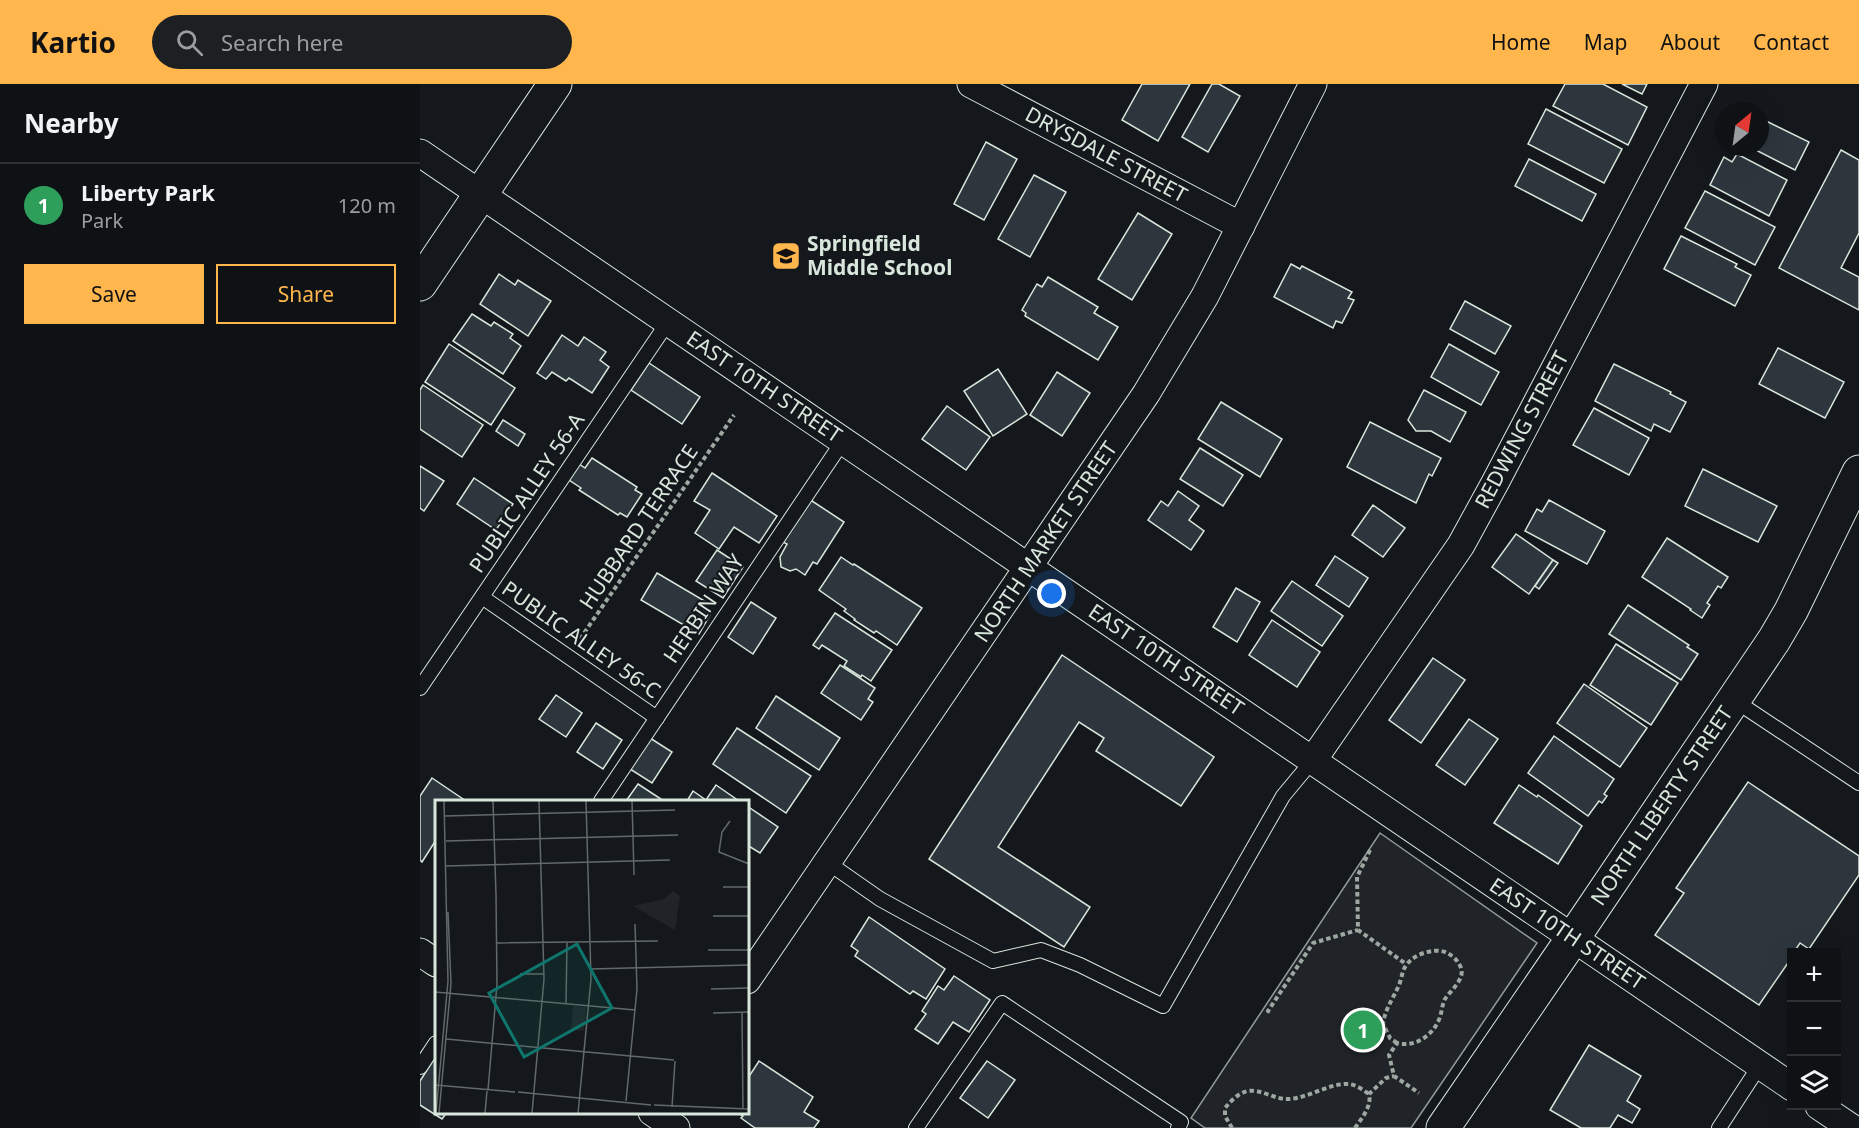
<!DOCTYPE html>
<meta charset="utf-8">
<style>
body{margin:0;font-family:"Noto Sans",sans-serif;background:#1d2022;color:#f1f3f6}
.controls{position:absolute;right:18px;bottom:18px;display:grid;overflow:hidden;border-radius:0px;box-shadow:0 6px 24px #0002}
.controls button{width:54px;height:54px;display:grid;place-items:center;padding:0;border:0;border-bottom:2px solid #2f3234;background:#0f1215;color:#f1f3f6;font:30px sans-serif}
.compass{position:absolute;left:1295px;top:18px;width:54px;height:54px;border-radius:50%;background:#0f1215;box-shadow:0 6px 24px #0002;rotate:29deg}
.you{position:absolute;left:632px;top:510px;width:21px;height:21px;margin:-15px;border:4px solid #fff;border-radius:50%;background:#1a73e8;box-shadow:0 0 0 9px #1a73e833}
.badge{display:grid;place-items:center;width:39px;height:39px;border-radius:50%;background:#ffb74d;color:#fff;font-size:20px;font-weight:700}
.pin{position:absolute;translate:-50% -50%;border:3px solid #fff;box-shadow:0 2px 6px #0006}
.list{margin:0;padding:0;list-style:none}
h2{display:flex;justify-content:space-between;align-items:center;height:78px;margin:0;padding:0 24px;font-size:26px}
h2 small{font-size:20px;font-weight:400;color:#9b9ea0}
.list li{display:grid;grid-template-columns:39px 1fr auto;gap:18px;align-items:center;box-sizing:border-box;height:84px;padding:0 24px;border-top:2px solid #2f3234}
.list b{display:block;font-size:22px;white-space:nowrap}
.list p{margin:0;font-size:20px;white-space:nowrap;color:#9b9ea0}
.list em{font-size:20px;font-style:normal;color:#9b9ea0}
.actions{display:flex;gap:12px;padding:18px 24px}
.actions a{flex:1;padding:14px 0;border:2px solid #ffb74d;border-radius:0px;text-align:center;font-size:21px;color:#ffb74d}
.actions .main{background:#ffb74d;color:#111}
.icon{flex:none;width:33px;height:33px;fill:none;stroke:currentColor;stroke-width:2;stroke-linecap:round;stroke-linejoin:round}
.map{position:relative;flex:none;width:1439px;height:1044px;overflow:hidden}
header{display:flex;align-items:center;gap:36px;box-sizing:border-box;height:84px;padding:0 30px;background:#ffb74d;color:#111}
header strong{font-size:28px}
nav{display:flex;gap:33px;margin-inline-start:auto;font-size:21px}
.search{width:420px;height:54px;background:#1d2022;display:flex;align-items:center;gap:15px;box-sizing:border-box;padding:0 21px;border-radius:33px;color:#9b9ea0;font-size:22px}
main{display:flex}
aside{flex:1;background:#0f1215}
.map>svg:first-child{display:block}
.green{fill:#202428;stroke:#939e99;stroke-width:1.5}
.building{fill:#2c363c;stroke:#d8e6dc;stroke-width:1.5}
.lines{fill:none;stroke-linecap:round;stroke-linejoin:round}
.service-casing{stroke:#d8e6dc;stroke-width:16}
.minor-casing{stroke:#d8e6dc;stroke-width:29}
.tertiary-casing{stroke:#d8e6dc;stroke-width:35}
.secondary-casing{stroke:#d8e6dc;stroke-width:35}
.path{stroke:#9da8a2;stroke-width:4;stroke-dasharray:4.5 3;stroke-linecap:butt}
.service{stroke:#14181c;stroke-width:14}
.minor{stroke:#14181c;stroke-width:27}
.tertiary{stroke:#14181c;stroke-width:33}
.secondary{stroke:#14181c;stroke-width:33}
.labels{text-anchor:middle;stroke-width:4.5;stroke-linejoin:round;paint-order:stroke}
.street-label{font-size:21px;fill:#d8e6dc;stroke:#14181c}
.poi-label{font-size:21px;font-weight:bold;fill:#d8e6dc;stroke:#14181c;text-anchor:start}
.inset-road{fill:none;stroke:#626a69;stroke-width:1.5}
.view{fill:#0f766e;fill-opacity:0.15;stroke:#0f766e;stroke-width:3}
.inset-edge{fill:none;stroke:#d8e6dc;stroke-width:3}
</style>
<header>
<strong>Kartio</strong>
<div class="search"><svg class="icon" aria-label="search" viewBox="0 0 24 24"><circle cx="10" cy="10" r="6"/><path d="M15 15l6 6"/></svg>Search here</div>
<nav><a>Home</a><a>Map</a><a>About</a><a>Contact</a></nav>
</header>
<main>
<aside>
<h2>Nearby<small></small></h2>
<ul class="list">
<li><span class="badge" style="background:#2e9e5b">1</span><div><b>Liberty Park</b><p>Park</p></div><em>120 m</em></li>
</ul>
<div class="actions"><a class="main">Save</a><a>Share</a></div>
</aside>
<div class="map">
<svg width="1439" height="1044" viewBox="0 0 1439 1044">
<rect width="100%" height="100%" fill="#14181c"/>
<!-- green -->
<path class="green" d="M960,749L1117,859L991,1044H785L771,1034Z"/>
<!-- building -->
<g class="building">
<path d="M722,0H770L738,57L702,36Z"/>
<path d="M792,0H799L820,12L788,68L762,53Z"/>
<path d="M1145,0H1183L1227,23L1208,61L1133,22Z"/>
<path d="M1202,0H1227L1222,10Z"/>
<path d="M1126,25L1202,65L1184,99L1108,60Z"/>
<path d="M1340,34L1389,58L1375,86L1330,63H1340Z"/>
<path d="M566,58L597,75L564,136L534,120Z"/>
<path d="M1421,66L1439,76V149L1421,184L1439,193V226L1359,184Z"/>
<path d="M1317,70L1367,96L1349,132L1290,101L1304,73L1312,78Z"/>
<path d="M1109,75L1176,110L1162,137L1095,102Z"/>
<path d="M614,91L646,108L610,173L578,155Z"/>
<path d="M1285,107L1355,143L1335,181L1265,144Z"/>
<path d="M718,129L752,150L712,216L678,195Z"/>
<path d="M1261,152L1317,180L1315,183L1331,191L1315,222L1244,185Z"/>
<path d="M871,180L880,185L882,182L932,208L928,214L934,216L922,239L916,237L913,244L854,213Z"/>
<path d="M79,190L95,201L98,196L131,217L108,252L60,220Z"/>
<path d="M628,193L678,223L674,229L698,243L678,276L605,232L606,229L602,226L617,200L622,203Z"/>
<path d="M1045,217L1091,242L1075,270L1030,245Z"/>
<path d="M52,230L71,242L74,238L93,250L90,254L101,262L83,290L33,257Z"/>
<path d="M142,251L158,262L164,253L186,268L180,276L189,283L172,309L149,294L146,297L132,288L126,295L117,289Z"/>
<path d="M29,260L95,304L71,341L5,298Z"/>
<path d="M1029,260L1079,288L1061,321L1011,293Z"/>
<path d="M1358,264L1424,298L1405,334L1339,300Z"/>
<path d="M229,279L280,313L262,340L211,306Z"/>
<path d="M1194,280L1251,308L1250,310L1266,318L1250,348L1234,340L1231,347L1175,317Z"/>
<path d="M578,285L607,330L573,352L544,307Z"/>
<path d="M637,288L670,309L642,352L610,331Z"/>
<path d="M3,301L63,341L42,373L0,345V306Z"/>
<path d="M1004,306L1046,328L1030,358L1011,347H996L988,336Z"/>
<path d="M801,318L862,355L840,393L778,355Z"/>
<path d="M527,322L570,353L546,386L502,355Z"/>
<path d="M1174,324L1229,354L1209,391L1153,361Z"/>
<path d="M83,336L105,350L98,362L76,347Z"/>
<path d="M950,338L1021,374L1012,392L1009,390L996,419L927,383Z"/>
<path d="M780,364L823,391L803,422L760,395Z"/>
<path d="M172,374L217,403L215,406L222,410L207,433L200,429L198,431L159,406L161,404L149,396L159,380L165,384Z"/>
<path d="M0,382L24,397L4,427L0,424Z"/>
<path d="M1283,385L1357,422L1338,458L1265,422Z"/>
<path d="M292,389L357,432L339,459L314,443L299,465L275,449L290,426L274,417Z"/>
<path d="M54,394L93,420L76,446L37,420Z"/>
<path d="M758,407L779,422L769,436L784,447L771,466L728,436L741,417L748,422Z"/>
<path d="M389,415L424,438L397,480L393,478L385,491L376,485L370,487L361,483L360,473L367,460L361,457Z"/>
<path d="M1129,416L1185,447L1167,480L1105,447L1117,425L1122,428Z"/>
<path d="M953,421L985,444L963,473L932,451Z"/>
<path d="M1096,450L1133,476L1109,510L1072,483Z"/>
<path d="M1247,454L1308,493L1301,504L1298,502L1287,519L1290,521L1282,534L1270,526L1271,525L1222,493Z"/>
<path d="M297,466L323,483L303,514L276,497Z"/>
<path d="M915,472L948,494L929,523L896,501Z"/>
<path d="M421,473L433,481L434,480L502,524L477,561L456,547L454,549L434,536L435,535L424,527L426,525L399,506Z"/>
<path d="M1133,476L1138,479L1119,505L1115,502Z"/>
<path d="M237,489L288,519L284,526L290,531L279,550L221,516Z"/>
<path d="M872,497L923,532L902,562L851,527Z"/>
<path d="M816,504L840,518L817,558L793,543Z"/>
<path d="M331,518L356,534L333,570L308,553Z"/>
<path d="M1208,521L1269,561L1267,563L1278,570L1261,596L1189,550Z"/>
<path d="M415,529L472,566L451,597L442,591L441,593L424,582L427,577L402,561L399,565L393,561Z"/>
<path d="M852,536L900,568L877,603L829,571Z"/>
<path d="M1196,560L1258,599L1231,641L1170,601Z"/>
<path d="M642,571L794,673L761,722L676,667L684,654L659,638L578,763L670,823L644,863L509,775Z"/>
<path d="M1013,574L1045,596L1001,659L969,636Z"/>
<path d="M420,581L455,604L448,615L453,618L441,636L401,609Z"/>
<path d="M1164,600L1227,644L1200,683L1137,639Z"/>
<path d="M136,611L162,629L146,653L119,635Z"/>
<path d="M356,612L420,654L399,686L336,644Z"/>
<path d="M1049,635L1078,655L1045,701L1016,681Z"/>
<path d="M176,639L202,656L183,685L157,668Z"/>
<path d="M317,644L391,692L366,729L293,680Z"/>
<path d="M1134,652L1194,695L1184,710L1187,712L1182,719L1179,717L1168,732L1108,689Z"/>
<path d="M230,654L252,668L232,699L210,685Z"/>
<path d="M12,694L43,715L42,717H16V756L2,778L0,776V712Z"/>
<path d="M1328,698L1439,772V791L1389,865L1380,859L1374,868H1372V873L1339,921L1235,851L1264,809L1256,804Z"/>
<path d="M218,700L244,717H206Z"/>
<path d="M296,701L319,717H267L273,707L286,716Z"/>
<path d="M1099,701L1117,713L1118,711L1162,742L1138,780L1074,739Z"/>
<path d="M327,722L358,743L340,769L327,761Z"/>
<path d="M449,833L525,885L506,915L493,907L490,910L435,872L438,867L431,862Z"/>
<path d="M534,892L570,916L549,948L533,938L518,960L495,945L506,930L502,927L518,902L524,906Z"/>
<path d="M1169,961L1221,992L1207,1017L1220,1025L1212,1039L1198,1031L1190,1044H1161L1130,1026Z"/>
<path d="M16,972V1028H27L22,1035L0,1021V997Z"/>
<path d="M339,977L393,1013L384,1028L399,1037L394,1044H335L321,1034L323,1032L316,1028H327V989L330,991Z"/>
<path d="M567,977L595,996L568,1034L540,1014Z"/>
</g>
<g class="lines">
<!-- service casing -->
<g class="service-casing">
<g id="service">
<path d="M62,513L237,634"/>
<path d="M0,604L248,238"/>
<path d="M1314,616L1439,699"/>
<path d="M181,717L423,357"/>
<path d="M407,778L460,815L573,877L621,866L660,881L743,922L863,712L893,676"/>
<path d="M0,983L16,959"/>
<path d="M496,1044L582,919L761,1038L758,1044"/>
<path d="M1299,1044L1340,981"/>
</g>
</g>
<!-- minor casing -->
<g class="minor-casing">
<g id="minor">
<path d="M551,0L821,142"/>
<path d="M0,69L1372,1003"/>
<path d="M893,676L1041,461L1076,397L1284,0"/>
<path d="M0,868L16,879"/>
<path d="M327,896L726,310L785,212L893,0"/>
<path d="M1399,1022L1432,1044"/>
<path d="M232,1028L256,1044"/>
</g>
</g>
<!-- tertiary casing -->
<g class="tertiary-casing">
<path id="tertiary" d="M1023,1044L1153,854L1354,556L1371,527L1439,388"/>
</g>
<!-- secondary casing -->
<g class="secondary-casing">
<path id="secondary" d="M0,200L135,0"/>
</g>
<!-- path -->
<g class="path">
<path d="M160,555L314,331"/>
<path d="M950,766L937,793L938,846L986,880"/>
<path d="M850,928L848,927L893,859L938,846"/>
<path d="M977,959L970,954L963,940C965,925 973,915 979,901C982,894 982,886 987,880C995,870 1013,864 1025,868C1032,871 1038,876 1041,884C1045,895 1031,906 1025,915C1022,921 1022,927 1020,933C1014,951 995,964 977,959L969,971L974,992L999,1009"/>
<path d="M812,1044L805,1032V1024C811,1017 818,1009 828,1007C842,1005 855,1016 869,1015C888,1014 910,999 928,1000C935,1000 943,1006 949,1010"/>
<path d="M935,1044C942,1034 952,1022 949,1010L966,994L974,992"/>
</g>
<!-- service -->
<use href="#service" class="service"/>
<!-- minor -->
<use href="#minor" class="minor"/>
<!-- tertiary -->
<use href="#tertiary" class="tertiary"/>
<!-- secondary -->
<use href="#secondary" class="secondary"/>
</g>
<!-- icons -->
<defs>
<g id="school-square" transform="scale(1.5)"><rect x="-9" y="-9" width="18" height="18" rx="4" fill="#ffb74d" stroke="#14181c"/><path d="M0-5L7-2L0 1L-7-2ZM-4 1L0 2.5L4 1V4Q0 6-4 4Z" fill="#111"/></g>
</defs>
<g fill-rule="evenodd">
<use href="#school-square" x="366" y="172"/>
</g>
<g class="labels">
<!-- street labels -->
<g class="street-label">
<text transform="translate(686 71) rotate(28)" y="7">DRYSDALE STREET</text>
<text transform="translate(344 303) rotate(34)" y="7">EAST 10TH STREET</text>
<text transform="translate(1102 346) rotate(-62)" y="7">REDWING STREET</text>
<text transform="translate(107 409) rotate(-56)" y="7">PUBLIC ALLEY 56-A</text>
<text transform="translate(219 443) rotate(-56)" y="7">HUBBARD TERRACE</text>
<text transform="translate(626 458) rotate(-56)" y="7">NORTH MARKET STREET</text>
<text transform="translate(284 525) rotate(-56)" y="7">HERBIN WAY</text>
<text transform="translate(161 556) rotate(35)" y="7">PUBLIC ALLEY 56-C</text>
<text transform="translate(746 576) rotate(34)" y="7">EAST 10TH STREET</text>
<text transform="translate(1242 722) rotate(-56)" y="7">NORTH LIBERTY STREET</text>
<text transform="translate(1147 850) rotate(34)" y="7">EAST 10TH STREET</text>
</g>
<!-- poi labels -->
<g class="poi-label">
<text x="387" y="167">Springfield<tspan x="387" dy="24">Middle School</tspan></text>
</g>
</g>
<!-- overview -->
<g transform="translate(15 716)">
<rect width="314" height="314" fill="#14181c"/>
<path d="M238,91L245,96L240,130L198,106L229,99ZM138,206L151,207L149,231L136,230Z" fill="#202428"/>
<path class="inset-road" d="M58,1L61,95M197,1L199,75M10,16L240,10M295,21L287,32L284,52L314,64M11,41L243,35M11,66L235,60M288,87H314M278,116H314M62,143L223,141M273,150H314M155,169L314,165M85,174H109M276,189L314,188M0,192L200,210M131,204L132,143M307,212L308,309M278,213L314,212M11,239L239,260M0,285L80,292M53,290L62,184L61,95M83,292L216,305M191,301L202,189L200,124M219,305L314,309M237,307L240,261M1,313L13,181L9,1M4,313L16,183L13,112M50,313L52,291M97,313L109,179L104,1M143,313L156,179L151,1"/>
<path class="view" d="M142,144L177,208L89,257L54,193Z"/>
<rect width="314" height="314" class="inset-edge"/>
</g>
</svg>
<div class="controls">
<button>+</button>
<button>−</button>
<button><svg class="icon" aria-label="layers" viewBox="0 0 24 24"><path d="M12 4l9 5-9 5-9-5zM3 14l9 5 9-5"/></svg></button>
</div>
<svg class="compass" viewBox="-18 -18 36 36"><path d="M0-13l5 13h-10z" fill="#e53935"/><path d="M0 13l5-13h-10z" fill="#9b9ea0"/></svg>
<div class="you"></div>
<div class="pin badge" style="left:943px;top:946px;background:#2e9e5b">1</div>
</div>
</main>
